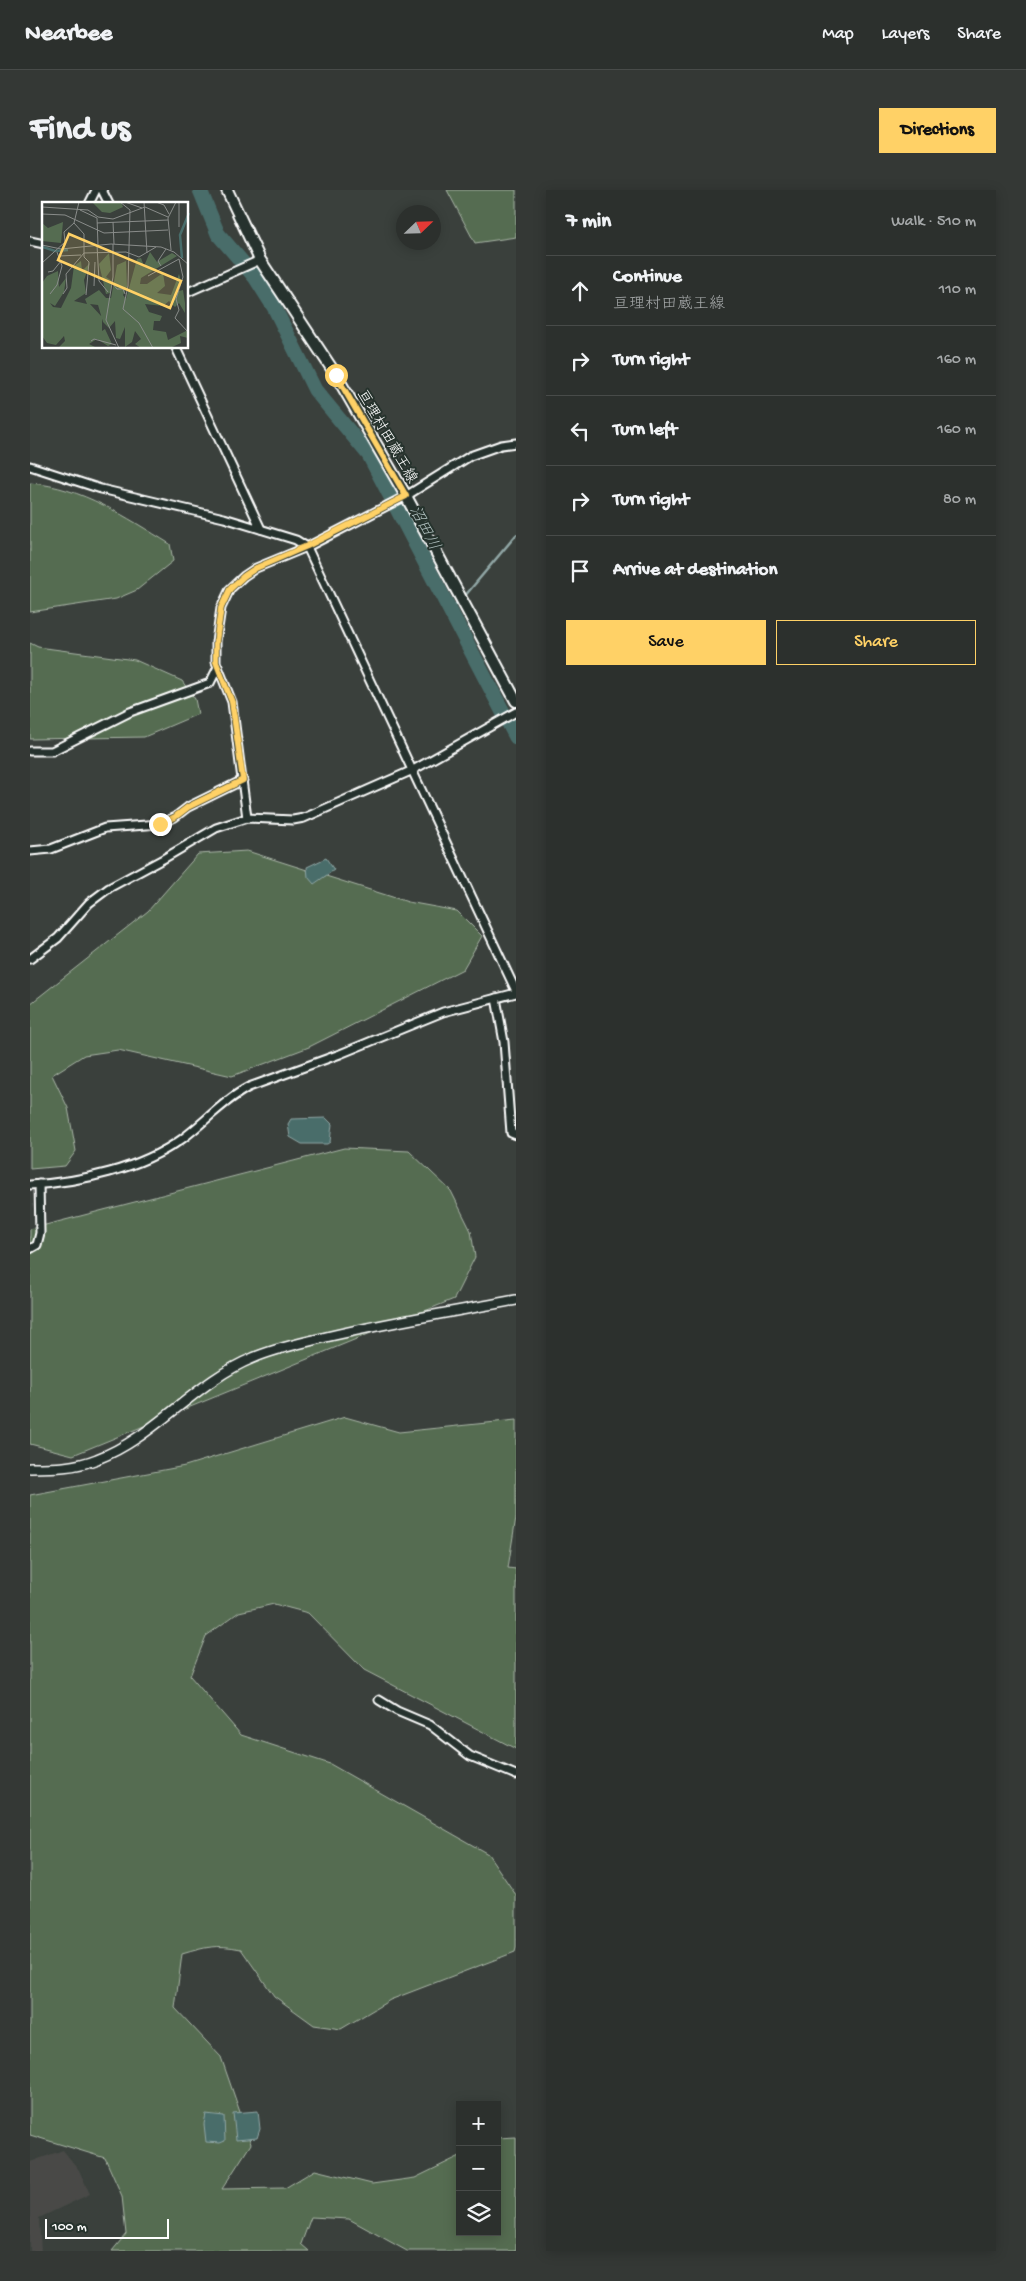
<!DOCTYPE html>
<meta charset="utf-8">
<style>
body{margin:0;font-family:"Gochi Hand","Klee One",sans-serif;background:#343835;color:#f1f3f6}
.controls{position:absolute;right:15px;bottom:15px;display:grid;overflow:hidden;border-radius:0px;box-shadow:0 2px 12px #0003}
.controls button{width:45px;height:45px;display:grid;place-items:center;padding:0;border:0;border-bottom:1px solid #484b49;background:#2c302d;color:#f1f3f6;font:25px sans-serif}
.compass{position:absolute;left:366px;top:15px;width:45px;height:45px;border-radius:50%;background:#2c302d;box-shadow:0 2px 12px #0003;rotate:67deg}
.scale{position:absolute;left:15px;bottom:12px;width:124px;box-sizing:border-box;padding-left:5px;border:2px solid #fff;border-top:0;font-size:14px;line-height:18px;white-space:nowrap;color:#fff;-webkit-text-stroke:4px #26332d;paint-order:stroke}
.stop{position:absolute;width:15px;height:15px;margin:-11px;border:4px solid #ffd166;border-radius:50%;background:#fff}
.stop.end{background:#ffd166;border-color:#fff;box-shadow:0 1px 5px #0008}
.list{margin:0;padding:0;list-style:none}
h2{display:flex;justify-content:space-between;align-items:center;height:65px;margin:0;padding:0 20px;font-size:21px}
h2 small{font-size:16px;font-weight:400;color:#a6a9aa}
.list li{display:grid;grid-template-columns:32px 1fr auto;gap:15px;align-items:center;box-sizing:border-box;height:70px;padding:0 20px;border-top:1px solid #484b49}
.list b{display:block;font-size:19px;white-space:nowrap}
.list p{margin:0;font-size:16px;white-space:nowrap;color:#a6a9aa}
.list em{font-size:16px;font-style:normal;color:#a6a9aa}
.actions{display:flex;gap:10px;padding:15px 20px}
.actions a{flex:1;padding:11px 0;border:1px solid #ffd166;border-radius:0px;text-align:center;font-size:18px;color:#ffd166}
.actions .main{background:#ffd166;color:#111}
.icon{flex:none;width:28px;height:28px;fill:none;stroke:currentColor;stroke-width:2;stroke-linecap:round;stroke-linejoin:round}
.map{position:relative;flex:none;width:486px;height:2061px;overflow:hidden;border-radius:0px}
header{display:flex;align-items:center;gap:30px;box-sizing:border-box;height:70px;padding:0 25px;background:#2c302d;border-bottom:1px solid #484b49}
header strong{font-size:24px}
nav{display:flex;gap:28px;margin-inline-start:auto;font-size:18px}
.intro{display:flex;align-items:center;justify-content:space-between;box-sizing:border-box;height:120px;padding:0 30px}
h1{margin:0;font-size:35px}
.button{padding:12px 22px;border-radius:0px;background:#ffd166;color:#111;font-size:18px;font-weight:700}
main{display:flex;gap:30px;padding:0 30px}
aside{flex:1;background:#2c302d;border-radius:0px;box-shadow:0 2px 12px #0003}
.map>svg:first-child{display:block}
.built{fill:#484947}
.green{fill:#556c51;stroke:#aab6a8}
.water{fill:#486d6b;stroke:#91a7a6}
.lines{fill:none;stroke-linecap:round;stroke-linejoin:round}
.stream{stroke:#91a7a6;stroke-width:2.5}
.river{stroke:#486d6b;stroke-width:15}
.minor-casing{stroke:#fff;stroke-width:11}
.tertiary-casing{stroke:#fff;stroke-width:12}
.primary-casing{stroke:#fff;stroke-width:14}
.minor{stroke:#26332d;stroke-width:7}
.tertiary{stroke:#26332d;stroke-width:9}
.primary{stroke:#26332d;stroke-width:10}
.route{stroke:#ffd166;stroke-width:6}
.labels{text-anchor:middle;stroke-width:4;stroke-linejoin:round;paint-order:stroke}
.street-label{font-size:15px;fill:#fff;stroke:#26332d}
.water-label{font-size:16px;font-style:italic;fill:#adbdbc;stroke:#26332d}
.inset-river{fill:none;stroke:#486d6b;stroke-width:2.5}
.inset-road{fill:none;stroke:#898c8a;stroke-width:1}
.view{fill:#ffd166;fill-opacity:0.15;stroke:#ffd166;stroke-width:2.5}
.inset-edge{fill:none;stroke:#fff;stroke-width:2.5}
</style>
<header>
<strong>Nearbee</strong>
<nav><a>Map</a><a>Layers</a><a>Share</a></nav>
</header>
<div class="intro"><h1>Find us</h1><a class="button">Directions</a></div>
<main>
<div class="map">
<svg width="486" height="2061" viewBox="0 0 486 2061">
<rect width="100%" height="100%" fill="#3a403c"/>
<filter id="ink" filterUnits="userSpaceOnUse"><feTurbulence type="fractalNoise" baseFrequency=".02" numOctaves="2"/><feDisplacementMap in="SourceGraphic" scale="10" xChannelSelector="R" yChannelSelector="G"/><feConvolveMatrix kernelMatrix="1 2 1 2 8 2 1 2 1" color-interpolation-filters="sRGB"/></filter>
<g filter="url(#ink)">
<!-- built -->
<path class="built" d="M33,1960L49,1980L60,2004L9,2028L11,2061H0V1972Z"/>
<!-- green -->
<g class="green">
<path d="M417,0H486V47L445,53Z"/>
<path d="M0,293C52,297 96,327 140,354L143,371L107,400L86,409L0,422Z"/>
<path d="M0,453L8,457L105,470L152,491L165,509L168,524L114,547L0,549Z"/>
<path d="M217,661L378,712L427,721L452,746L433,779L279,857L202,886L88,860L54,865L22,885L38,918L46,961L35,976L0,979V814L118,721L168,664Z"/>
<path d="M314,958L379,961L421,1001L441,1041L445,1067L424,1109L43,1265L0,1254V1039Z"/>
<path d="M315,1227L369,1242L486,1230V1327L478,1378L486,1379V1559L334,1480L278,1423L244,1414L209,1422L176,1446L160,1486L211,1545L300,1574L458,1664L486,1705V1758L485,1762L360,1810L311,1839L284,1835L244,1806L211,1759C186,1754 176,1757 152,1764L145,1818L191,1867L221,1954L192,1999L255,1998L285,1980L342,1994L385,1988L430,1966V2042H467V1948L486,1947V2061H377L319,2029L281,2027L271,2054L279,2061H82L96,2044L92,2006L75,1968L0,1945V1305L155,1276Z"/>
</g>
<!-- water -->
<g class="water">
<path d="M296,668L304,680L284,694L278,687L277,677Z"/>
<path d="M296,928L302,934L300,952L297,954H272L260,947L258,934L261,929Z"/>
<path d="M228,1921L230,1939L227,1948L206,1950L203,1923Z"/>
<path d="M176,1924L194,1926L195,1951L190,1953L176,1952L174,1934Z"/>
</g>
<g class="lines">
<!-- stream -->
<g class="stream">
<path d="M434,407L486,345"/>
<path d="M420,420L430,410"/>
</g>
<!-- river -->
<path class="river" d="M170,0L188,44L225,87L244,117L285,200L339,265L486,547"/>
<!-- minor casing -->
<g class="minor-casing">
<g id="minor">
<path d="M72,0L79,14"/>
<path d="M59,14L66,0"/>
<path d="M0,51L14,54"/>
<path d="M158,102L230,70"/>
<path d="M146,158L231,339"/>
<path d="M0,276L71,299L194,328L266,350L277,357L486,801"/>
<path d="M0,561H22L100,522L180,493L188,477"/>
<path d="M217,628L202,512L186,472V452L191,418L200,399L214,386L226,378L277,357L376,306L440,266L471,255L486,253"/>
<path d="M0,661L21,659L75,638L130,634L145,627L158,617L213,590"/>
<path d="M0,769L28,748L59,713L79,698L133,669L186,638L217,628L263,630L274,628L383,580L486,522"/>
<path d="M466,808L474,852L481,943L486,945"/>
<path d="M0,995C51,992 110,979 152,949C175,932 194,910 219,897L310,864L413,822L486,803"/>
<path d="M0,1059L7,1055L10,1043L9,994"/>
<path d="M349,1510L367,1521L400,1535L440,1566L486,1585"/>
</g>
</g>
<!-- tertiary casing -->
<g class="tertiary-casing">
<path id="tertiary" d="M0,1278C23,1278 45,1278 67,1269C124,1248 166,1191 223,1168C246,1158 272,1153 296,1147C359,1132 422,1122 486,1110"/>
</g>
<!-- primary casing -->
<g class="primary-casing">
<path id="primary" d="M197,0L230,70L306,185L376,306L486,511"/>
</g>
<!-- minor -->
<use href="#minor" class="minor"/>
<!-- tertiary -->
<use href="#tertiary" class="tertiary"/>
<!-- primary -->
<use href="#primary" class="primary"/>
</g>
</g>
<g class="lines" filter="url(#ink)">
<!-- route -->
<path class="route" d="M130,634L145,627L158,617L213,590L202,512L186,472V452L191,418L200,399L214,386L226,378L277,356L376,306L306,185"/>
</g>
<g class="labels">
<!-- street labels -->
<g class="street-label">
<text transform="translate(358 246) rotate(60)" y="5">亘理村田蔵王線</text>
</g>
<!-- water labels -->
<g class="water-label">
<text transform="translate(396 337) rotate(62)" y="6">沼田川</text>
</g>
</g>
<!-- overview -->
<g transform="translate(12 12)">
<rect width="146" height="146" fill="#3a403c"/>
<path d="M50,0H79L81,5L68,11L60,10ZM21,20L19,41L0,39V21L6,26ZM108,50L115,60L130,51L135,54L99,76L98,82H105L121,71L123,84L115,91L129,93L137,72L139,79L133,90L141,88L143,101V111L137,101L133,105L127,99L121,104L103,102L107,110L120,114L118,119H112L111,128L124,130L126,138L146,128V136L138,134L139,141L128,146H99L93,142L99,137L93,129L90,140L83,145V125L78,137L74,136L73,119L67,126L61,120L56,103L48,102L60,115V129L63,127L70,142L66,144L55,137L47,142L55,146H16L23,139L22,134L14,143L5,141L0,134V81L5,74L16,69L17,85L24,76L22,90L13,104L8,101L11,105L19,106L29,86L32,64L39,59L40,69L48,61L42,78L44,91L32,99L45,102L43,97L57,88L64,96H69L75,63L84,59L85,85L81,93L84,97L95,57L99,56L102,64ZM67,51L69,68L64,75L70,79L68,91L64,92L57,62Z" fill="#556c51"/>
<path class="inset-river" d="M1,45L13,49L26,48M140,56L138,33L147,11"/>
<path class="inset-road" d="M78,0L88,8L86,84L81,107L97,121L111,146M83,0L100,6M102,0L105,51M114,0L122,3L127,12M137,0V25M0,5L46,8L56,15L71,17L103,5L126,15M38,8L55,16L56,43M0,12L23,13L62,31L126,28M71,20L72,42M32,21L42,32V55L47,60L44,93M55,21L126,18M71,42V75L64,118L77,146M0,43L19,47L69,42L119,45L132,50L147,63M55,43L57,79L66,90M129,48L126,16L134,0M17,54L39,53M137,57L141,75L134,97L137,108L133,116L147,131M0,61L23,40L22,30L32,21L37,0M119,64L116,59L124,47M6,70L11,69L19,59M106,74L137,57M70,81L75,87H81L83,92M52,84L53,60M8,92L15,83L20,64L15,50M21,92L25,86L24,72L42,51L84,50L97,55L114,45M49,139L52,137L74,143"/>
<path class="view" d="M27,32L139,79L128,106L16,58Z"/>
<rect width="146" height="146" class="inset-edge"/>
</g>
</svg>
<div class="controls">
<button>+</button>
<button>−</button>
<button><svg class="icon" aria-label="layers" viewBox="0 0 24 24"><path d="M12 4l9 5-9 5-9-5zM3 14l9 5 9-5"/></svg></button>
</div>
<svg class="compass" viewBox="-18 -18 36 36"><path d="M0-13l5 13h-10z" fill="#e53935"/><path d="M0 13l5-13h-10z" fill="#a6a9aa"/></svg>
<div class="scale">100 m</div>
<div class="stop" style="left:306px;top:185px"></div>
<div class="stop end" style="left:130px;top:634px"></div>
</div>
<aside>
<h2>7 min<small>Walk · 510 m</small></h2>
<ul class="list">
<li><svg class="icon" aria-label="ahead" viewBox="0 0 24 24"><path d="M12 20V5M6 11l6-6 6 6"/></svg><div><b>Continue</b><p>亘理村田蔵王線</p></div><em>110 m</em></li>
<li><svg class="icon" aria-label="right" viewBox="0 0 24 24"><path d="M7 20v-9h11M14 6l5 5-5 5"/></svg><div><b>Turn right</b></div><em>160 m</em></li>
<li><svg class="icon" aria-label="left" viewBox="0 0 24 24"><path d="M17 20v-9H6M10 6l-5 5 5 5"/></svg><div><b>Turn left</b></div><em>160 m</em></li>
<li><svg class="icon" aria-label="right" viewBox="0 0 24 24"><path d="M7 20v-9h11M14 6l5 5-5 5"/></svg><div><b>Turn right</b></div><em>80 m</em></li>
<li><svg class="icon" aria-label="arrive" viewBox="0 0 24 24"><path d="M6 21V4h12l-3 4 3 4H6"/></svg><div><b>Arrive at destination</b></div></li>
</ul>
<div class="actions"><a class="main">Save</a><a>Share</a></div>
</aside>
</main>
